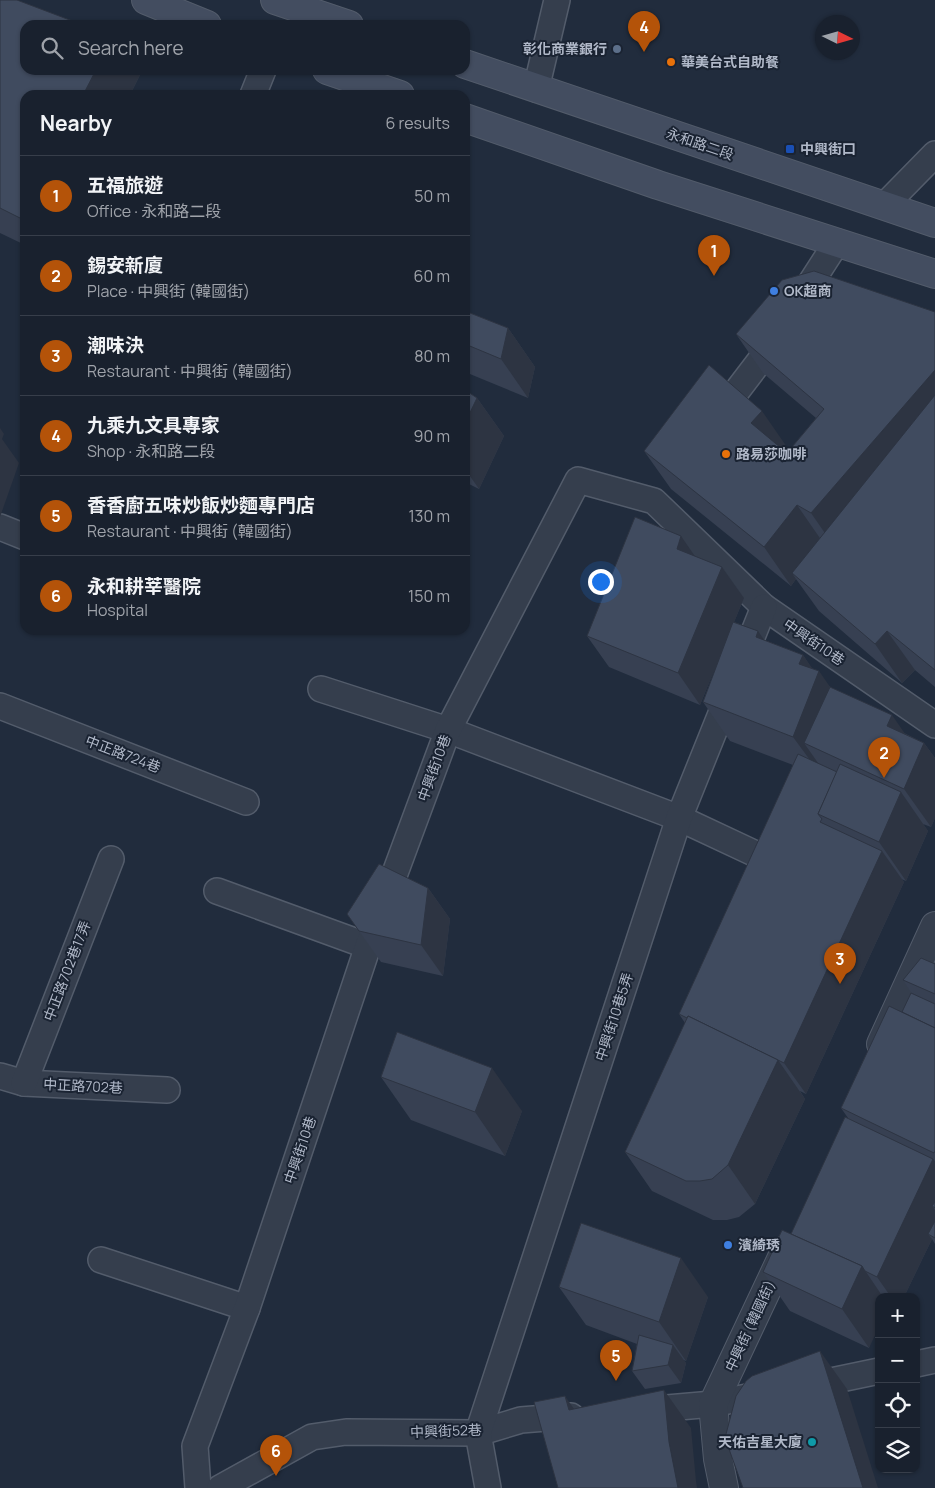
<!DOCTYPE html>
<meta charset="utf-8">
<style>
body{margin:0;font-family:Manrope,"Noto Sans TC",sans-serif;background:#222936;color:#f1f3f6}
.controls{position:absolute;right:15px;bottom:15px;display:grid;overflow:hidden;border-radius:10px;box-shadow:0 1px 4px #0004}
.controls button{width:45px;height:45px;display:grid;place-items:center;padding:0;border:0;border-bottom:1px solid #373e4a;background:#19212e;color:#f1f3f6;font:25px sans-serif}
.compass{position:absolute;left:815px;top:15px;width:45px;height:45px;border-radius:50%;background:#19212e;box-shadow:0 1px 4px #0004;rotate:95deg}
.you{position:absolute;left:600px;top:581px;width:18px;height:18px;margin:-12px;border:4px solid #fff;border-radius:50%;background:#1a73e8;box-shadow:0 0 0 8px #1a73e833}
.badge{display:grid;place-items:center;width:32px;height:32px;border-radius:50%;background:#b45309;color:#fff;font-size:16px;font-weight:700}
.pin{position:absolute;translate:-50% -41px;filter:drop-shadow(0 1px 2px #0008)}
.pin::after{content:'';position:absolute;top:26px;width:18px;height:15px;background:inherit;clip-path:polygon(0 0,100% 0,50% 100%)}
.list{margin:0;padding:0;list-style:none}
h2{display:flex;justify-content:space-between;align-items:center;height:65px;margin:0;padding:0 20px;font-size:21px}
h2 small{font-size:16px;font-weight:400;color:#9fa3aa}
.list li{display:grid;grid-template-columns:32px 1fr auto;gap:15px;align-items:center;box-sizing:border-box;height:80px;padding:0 20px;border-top:1px solid #373e4a}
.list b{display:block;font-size:19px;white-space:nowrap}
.list p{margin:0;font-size:16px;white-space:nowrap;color:#9fa3aa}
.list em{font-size:16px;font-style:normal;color:#9fa3aa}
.icon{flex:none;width:28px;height:28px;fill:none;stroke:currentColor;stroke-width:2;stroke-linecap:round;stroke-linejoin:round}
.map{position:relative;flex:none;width:935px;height:1488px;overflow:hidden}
.search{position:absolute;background:#19212e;box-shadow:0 1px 4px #0004;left:20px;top:20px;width:450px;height:55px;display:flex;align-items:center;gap:12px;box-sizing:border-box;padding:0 18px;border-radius:15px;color:#9fa3aa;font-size:19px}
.panel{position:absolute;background:#19212e;box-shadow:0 1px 4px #0004;left:20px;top:90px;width:450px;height:545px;border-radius:15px}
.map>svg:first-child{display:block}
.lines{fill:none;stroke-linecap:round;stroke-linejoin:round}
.lane-casing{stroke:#535c6b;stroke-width:28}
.street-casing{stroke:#535c6b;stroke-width:30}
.secondary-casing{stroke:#535c6b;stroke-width:30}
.lane{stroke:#353e4d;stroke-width:25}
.street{stroke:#353e4d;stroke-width:28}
.secondary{stroke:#434d60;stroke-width:28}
.wall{fill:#374052}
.shaded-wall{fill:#2d3442}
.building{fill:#404b5f;stroke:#2d3442}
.service-dot{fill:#5c6f8a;stroke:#1a2332;stroke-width:2}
.food-dot{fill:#e8710a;stroke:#1a2332;stroke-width:2}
.transit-dot{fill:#1a4fb4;stroke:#1a2332;stroke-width:2}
.shop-dot{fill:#3f7fe0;stroke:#1a2332;stroke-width:2}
.culture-dot{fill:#0f9aa8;stroke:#1a2332;stroke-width:2}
.labels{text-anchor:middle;stroke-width:4;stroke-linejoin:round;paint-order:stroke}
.poi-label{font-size:14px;font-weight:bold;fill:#b1b9c9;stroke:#1a2332;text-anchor:start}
.street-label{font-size:14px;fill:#b1b9c9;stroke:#1a2332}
</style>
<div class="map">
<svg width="935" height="1488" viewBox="0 0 935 1488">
<rect width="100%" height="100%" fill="#212c3d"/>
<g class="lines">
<!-- lane casing -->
<g class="lane-casing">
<g id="lane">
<path d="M536,89L557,0"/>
<path d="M253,95L263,70"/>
<path d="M884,206L935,154"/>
<path d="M799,301L837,242"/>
<path d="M717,417L762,358L776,337"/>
<path d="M0,527L25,537"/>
<path d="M321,689L448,730L679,818L775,863"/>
<path d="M0,706L246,802"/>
<path d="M217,891L368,946"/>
<path d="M0,1076L24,1083L167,1090"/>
<path d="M24,1083L111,859"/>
<path d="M101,1260L247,1308"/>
<path d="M916,1364L935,1360"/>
<path d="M807,1386L879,1371"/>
<path d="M644,1410L713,1404L767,1393"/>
<path d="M198,1488L195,1446L247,1308L368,946L448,730L578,480L654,501L764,607L935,725"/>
<path d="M220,1488L312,1437L346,1432L478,1433L521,1420L571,1416"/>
<path d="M488,1488L478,1433L679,818L764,607"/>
</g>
</g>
<!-- street casing -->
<g class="street-casing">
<g id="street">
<path d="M881,1044L935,926"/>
<path d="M724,1488L718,1459L713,1404L786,1249"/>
</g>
</g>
<!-- secondary casing -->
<g class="secondary-casing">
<g id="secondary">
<path d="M146,0L207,25"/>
<path d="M275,0L349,25"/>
<path d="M465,64L935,223"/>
<path d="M327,70L400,95"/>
<path d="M465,118L658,185L935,274"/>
</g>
</g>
<!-- lane -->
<use href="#lane" class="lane"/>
<!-- street -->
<use href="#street" class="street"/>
<!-- secondary -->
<use href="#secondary" class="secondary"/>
</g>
<!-- wall -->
<g class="wall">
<path d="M0,0L140,75L130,95H25V245L0,233Z"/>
<path d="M465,311L508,328L535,367L528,398L465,372Z"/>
<path d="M935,312V687L915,670L902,683L819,611L796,579L791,586L671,489L644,451L789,450L787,453L816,418L763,373L736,334Z"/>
<path d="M465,390L477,398L504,436L479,489L465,482Z"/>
<path d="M695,556L722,567L744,598L734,622L758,631L764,640L803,655L812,669L830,687L906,734L924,743L935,758V818L931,827L923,824L928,831L906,881L901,879L904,882L806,1094L800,1091L805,1099L755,1204L739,1217L727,1220H713L652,1191L625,1152L685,1023L679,1014L793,765L730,741L703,702L722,651L700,705L609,667L587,636Z"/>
<path d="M428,888L450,919L443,976L381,962L347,914Z"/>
<path d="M935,964V1244L932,1239L904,1297H879L869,1348L790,1311L763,1272L791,1234L848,1118L841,1108L902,1012L912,994L903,980Z"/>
<path d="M381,1077L522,1111L505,1156L411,1120Z"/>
<path d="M559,1287L708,1297L686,1361L683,1360L686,1363L681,1383L645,1389L632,1371L637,1344L586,1325Z"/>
</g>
<!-- shaded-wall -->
<g class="shaded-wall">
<path d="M96,70H136L140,75L130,95H83Z"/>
<path d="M25,213V222L22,219Z"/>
<path d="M508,328L535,367L528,398L501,359Z"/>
<path d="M935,370V440L838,552L811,513Z"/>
<path d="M477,398L504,436L479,489L465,469V423Z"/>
<path d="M762,411L789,450L778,462L751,423Z"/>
<path d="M0,428L4,434L2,439L19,463L0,517Z"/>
<path d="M797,505L824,544L792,573L796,579L791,586L764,547Z"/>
<path d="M681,536L703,568L677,549Z"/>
<path d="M722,567L744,598L700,705L678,673Z"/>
<path d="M758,631L785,670L756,637Z"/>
<path d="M887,631L915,670L902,683L875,644Z"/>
<path d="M803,655L817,675L819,671L846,710L804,743L823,770L821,775L793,737L799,664Z"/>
<path d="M892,715L919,754L887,726Z"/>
<path d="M924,743L935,758V818L931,827L904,789Z"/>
<path d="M901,792L928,831L906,881L879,842Z"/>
<path d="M882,851L904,882L806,1094L784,1063Z"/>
<path d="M428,888L450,919L443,976L421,945Z"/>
<path d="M778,1060L805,1099L755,1204L728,1165Z"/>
<path d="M492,1068L522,1111L505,1156L475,1112Z"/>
<path d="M933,1159L935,1161V1208L932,1206L935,1210V1232L928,1234L932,1239L904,1297H891L877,1277Z"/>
<path d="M681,1258L708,1297L686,1361L659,1322Z"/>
<path d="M862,1266L883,1297H879V1327L869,1348L842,1309Z"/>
<path d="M673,1345L686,1363L681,1383L668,1365Z"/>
<path d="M820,1351L847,1389L878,1488H863Z"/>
<path d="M664,1390L691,1428L696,1481L697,1488H678L669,1442Z"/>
<path d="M565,1396L592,1435L569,1410Z"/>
</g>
<!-- building -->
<g class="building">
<path d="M0,0H17L83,25H25V70H96L83,95H25V213L22,219L0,208Z"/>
<path d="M814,271L935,312V370L811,513L797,505L764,547L644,451L709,365L762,411L751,423L787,453L824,409L736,334L782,280Z"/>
<path d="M465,311L508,328L501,359L465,344Z"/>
<path d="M465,390L477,398L465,423Z"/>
<path d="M935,395V670L887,631L875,644L792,573Z"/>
<path d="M635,517L681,536L677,549L722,567L678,673L587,636Z"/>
<path d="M733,622L758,631L756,637L803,655L799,664L819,671L793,737L703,702Z"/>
<path d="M830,687L892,715L887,726L924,743L904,789L804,743Z"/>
<path d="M798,754L837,772L818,814L822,819L820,822L882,851L784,1063L688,1016L687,1018L679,1014Z"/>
<path d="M840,764L901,792L879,842L818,814Z"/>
<path d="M379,864L428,888L421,945L359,931L347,914Z"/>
<path d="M921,958L935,964V994L903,980Z"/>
<path d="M911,993L935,1004V1028L902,1012Z"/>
<path d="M889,1006L935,1028V1151L934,1153L841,1108Z"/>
<path d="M688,1016L778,1060L728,1165L712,1179L700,1181H686L625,1152Z"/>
<path d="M397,1032L492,1068L475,1112L381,1077Z"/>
<path d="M845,1117L933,1159L877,1277L865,1271L862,1266L791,1234Z"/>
<path d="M935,1202V1208L932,1206Z"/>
<path d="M935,1221V1238L928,1234Z"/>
<path d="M581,1223L681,1258L659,1322L559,1287Z"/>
<path d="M782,1230L862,1266L842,1309L763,1272Z"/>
<path d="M639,1335L673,1345L668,1365L632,1371Z"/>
<path d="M820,1351L863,1488H743L725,1438L736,1396L746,1381L752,1376Z"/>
<path d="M664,1390L669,1442L678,1488H558L534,1402L565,1396L569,1410Z"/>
</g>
<!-- markers -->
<circle class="service-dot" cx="617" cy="49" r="5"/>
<g class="food-dot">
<circle cx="671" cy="62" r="5"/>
<circle cx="726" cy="454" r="5"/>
</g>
<rect class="transit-dot" x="785" y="144" width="10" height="10" rx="2.5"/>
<g class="shop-dot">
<circle cx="774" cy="291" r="5"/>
<circle cx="728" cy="1245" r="5"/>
</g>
<circle class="culture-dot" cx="812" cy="1442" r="5"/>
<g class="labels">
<!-- poi labels -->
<g class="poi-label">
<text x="607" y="54" text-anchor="end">彰化商業銀行</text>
<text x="681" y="67">華美台式自助餐</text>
<text x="800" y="154">中興街口</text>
<text x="784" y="296">OK超商</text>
<text x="736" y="459">路易莎咖啡</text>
<text x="738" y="1250">濱綺琇</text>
<text x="802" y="1447" text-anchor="end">天佑吉星大廈</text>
</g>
<!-- street labels -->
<g class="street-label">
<text transform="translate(700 144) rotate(19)" y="5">永和路二段</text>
<text transform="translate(814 642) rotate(34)" y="5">中興街10巷</text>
<text transform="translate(123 754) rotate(21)" y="5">中正路724巷</text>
<text transform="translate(434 768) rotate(-70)" y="5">中興街10巷</text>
<text transform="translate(67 971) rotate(-69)" y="5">中正路702巷17弄</text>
<text transform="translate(614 1017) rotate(-72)" y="5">中興街10巷5弄</text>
<text transform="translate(83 1086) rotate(3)" y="5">中正路702巷</text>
<text transform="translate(300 1150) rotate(-71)" y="5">中興街10巷</text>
<text transform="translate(750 1326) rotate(-65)" y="5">中興街 (韓國街)</text>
<text transform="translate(446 1431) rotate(-2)" y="5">中興街52巷</text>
</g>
</g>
</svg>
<div class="controls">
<button>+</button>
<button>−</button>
<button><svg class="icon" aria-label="locate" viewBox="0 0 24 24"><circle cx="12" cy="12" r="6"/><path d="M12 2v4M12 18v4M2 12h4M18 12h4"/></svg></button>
<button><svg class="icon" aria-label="layers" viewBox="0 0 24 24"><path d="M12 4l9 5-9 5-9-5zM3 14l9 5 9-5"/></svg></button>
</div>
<svg class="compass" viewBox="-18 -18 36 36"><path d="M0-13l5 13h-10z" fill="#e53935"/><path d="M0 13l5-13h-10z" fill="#9fa3aa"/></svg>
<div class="you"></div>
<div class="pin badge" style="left:714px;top:276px">1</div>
<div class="pin badge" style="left:884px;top:778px">2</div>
<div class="pin badge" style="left:840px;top:984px">3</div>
<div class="pin badge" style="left:644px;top:52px">4</div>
<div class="pin badge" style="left:616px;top:1381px">5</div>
<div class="pin badge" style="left:276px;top:1476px">6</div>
<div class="search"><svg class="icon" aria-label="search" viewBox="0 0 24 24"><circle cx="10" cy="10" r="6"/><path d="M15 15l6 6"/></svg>Search here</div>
<section class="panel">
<h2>Nearby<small>6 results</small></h2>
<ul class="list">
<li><span class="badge">1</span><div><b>五福旅遊</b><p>Office · 永和路二段</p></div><em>50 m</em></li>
<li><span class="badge">2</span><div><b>錫安新廈</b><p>Place · 中興街 (韓國街)</p></div><em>60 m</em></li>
<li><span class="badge">3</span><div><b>潮味決</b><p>Restaurant · 中興街 (韓國街)</p></div><em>80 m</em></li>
<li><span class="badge">4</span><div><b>九乘九文具專家</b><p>Shop · 永和路二段</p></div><em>90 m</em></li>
<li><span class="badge">5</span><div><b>香香廚五味炒飯炒麵專門店</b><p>Restaurant · 中興街 (韓國街)</p></div><em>130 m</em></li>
<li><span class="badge">6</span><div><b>永和耕莘醫院</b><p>Hospital</p></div><em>150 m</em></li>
</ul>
</section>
</div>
